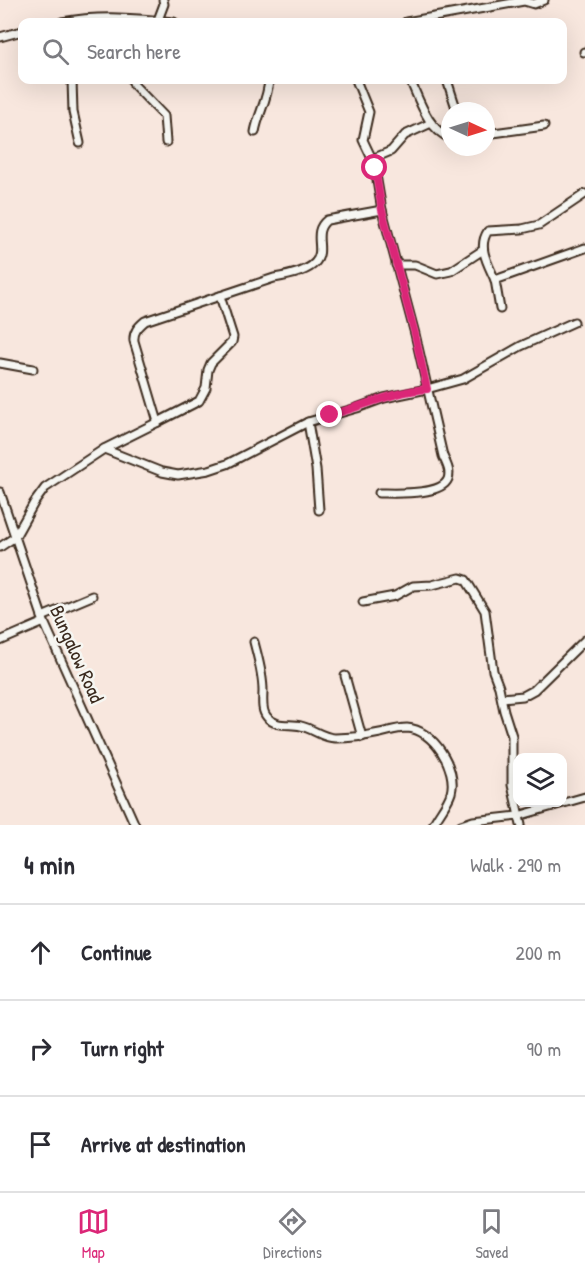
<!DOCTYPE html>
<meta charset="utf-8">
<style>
body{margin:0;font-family:"Patrick Hand",sans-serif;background:#f7f7f7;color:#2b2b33}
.controls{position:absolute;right:18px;bottom:18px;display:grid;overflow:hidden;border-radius:12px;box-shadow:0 6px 24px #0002}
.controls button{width:54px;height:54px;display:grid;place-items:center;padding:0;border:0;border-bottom:2px solid #e1e1e2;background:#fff;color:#2b2b33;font:30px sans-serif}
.compass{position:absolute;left:441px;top:102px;width:54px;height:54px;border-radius:50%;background:#fff;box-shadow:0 6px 24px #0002;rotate:94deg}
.stop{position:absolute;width:18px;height:18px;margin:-14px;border:4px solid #db2777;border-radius:50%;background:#fff}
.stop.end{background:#db2777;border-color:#fff;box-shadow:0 2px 6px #0008}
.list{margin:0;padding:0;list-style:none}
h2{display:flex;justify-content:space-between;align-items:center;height:78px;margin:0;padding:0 24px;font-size:26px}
h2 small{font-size:20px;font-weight:400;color:#7c7c81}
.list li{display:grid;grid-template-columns:39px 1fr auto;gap:18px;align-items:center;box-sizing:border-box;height:96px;padding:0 24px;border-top:2px solid #e1e1e2}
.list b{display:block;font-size:22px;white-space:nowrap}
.list em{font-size:20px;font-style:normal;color:#7c7c81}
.icon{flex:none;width:33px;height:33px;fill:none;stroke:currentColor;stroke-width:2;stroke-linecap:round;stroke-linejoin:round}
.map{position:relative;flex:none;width:585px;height:825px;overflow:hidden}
.search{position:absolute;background:#fff;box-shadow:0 6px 24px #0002;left:18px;right:18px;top:18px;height:66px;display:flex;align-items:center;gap:15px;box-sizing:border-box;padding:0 21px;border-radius:12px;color:#7c7c81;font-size:22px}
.sheet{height:366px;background:#fff}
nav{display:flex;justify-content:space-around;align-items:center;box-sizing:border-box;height:84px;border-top:2px solid #e1e1e2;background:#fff;font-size:16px;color:#7c7c81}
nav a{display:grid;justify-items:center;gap:3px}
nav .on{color:#db2777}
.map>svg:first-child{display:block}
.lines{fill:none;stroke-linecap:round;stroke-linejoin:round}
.minor-casing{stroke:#3b2a1e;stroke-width:11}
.minor{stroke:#f6f6f2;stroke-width:7}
.route{stroke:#db2777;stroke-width:8}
.labels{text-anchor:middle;stroke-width:5;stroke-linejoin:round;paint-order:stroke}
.street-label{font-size:20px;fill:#3b2a1e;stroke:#f6f6f2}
</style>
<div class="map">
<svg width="585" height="825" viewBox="0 0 585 825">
<rect width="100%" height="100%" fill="#f8e7de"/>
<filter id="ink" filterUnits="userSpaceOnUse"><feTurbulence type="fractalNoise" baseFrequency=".0167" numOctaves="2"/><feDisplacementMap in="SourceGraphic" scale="12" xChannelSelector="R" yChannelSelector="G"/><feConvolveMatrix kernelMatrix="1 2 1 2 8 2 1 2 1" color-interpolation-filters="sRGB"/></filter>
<g filter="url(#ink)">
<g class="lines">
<!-- minor casing -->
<g class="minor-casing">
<g id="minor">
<path d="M158,20L164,4L163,0"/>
<path d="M62,22C99,15 137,18 174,22"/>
<path d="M406,22L524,1L534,4L544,0"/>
<path d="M0,37L22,31"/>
<path d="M584,52H585"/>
<path d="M72,80L73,112L80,143"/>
<path d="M132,80L134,85L164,116L166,142"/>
<path d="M356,80L369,112L363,140L374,163L382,210L415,334L443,456C446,463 451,471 448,479C441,496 395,493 379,493"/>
<path d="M410,80C419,99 428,130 450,138"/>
<path d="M447,80L457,111"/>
<path d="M255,132C258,114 268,99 269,80"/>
<path d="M486,134L544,126"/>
<path d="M372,159L391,151L405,135L431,123"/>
<path d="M585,194L539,225L522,229L488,231C477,247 488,264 495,280L585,248"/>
<path d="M396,265H415L437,274L451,271L483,250"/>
<path d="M495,280L500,309"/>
<path d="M0,363L33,369"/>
<path d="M158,422L199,401L206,388L208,370L211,363L232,342L233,337L220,296"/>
<path d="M308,422L316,469L319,510"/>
<path d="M104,449L162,472L178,475L209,470L227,464L308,422L357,408L384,398L427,389L463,379L521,346L574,322"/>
<path d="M0,492L44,622L135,825"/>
<path d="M0,547L15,537L34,503L45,488L104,449L158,422L134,341C133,332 138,327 145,321L274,278C349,266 303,239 327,220L382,210"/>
<path d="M363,602L395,596L413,586L432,585L460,578L466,580L485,611L493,671L499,687L504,711L512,736V785L521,825"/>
<path d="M42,617L92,596"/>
<path d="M0,641L44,622"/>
<path d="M254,642C258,658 263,674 263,691C263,699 261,711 267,717C276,728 290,723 301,726C314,729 322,738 335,738C350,738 366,736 380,733C389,731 398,728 407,728C433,729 458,769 451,793C447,805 438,814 433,825"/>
<path d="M345,676L362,737"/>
<path d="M502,698L523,696L534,690L585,640"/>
<path d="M461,825L473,821L518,816L585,797"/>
</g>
</g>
<!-- minor -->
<use href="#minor" class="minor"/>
</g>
</g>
<g class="lines" filter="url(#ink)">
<!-- route -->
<path class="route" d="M330,415C362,407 394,391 427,389L415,334L382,210L375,168"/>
</g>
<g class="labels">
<!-- street labels -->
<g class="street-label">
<text transform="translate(77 654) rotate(66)" y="7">Bungalow Road</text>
</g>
</g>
</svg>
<div class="controls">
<button><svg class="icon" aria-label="layers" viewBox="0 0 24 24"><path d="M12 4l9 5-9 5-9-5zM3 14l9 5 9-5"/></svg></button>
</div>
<svg class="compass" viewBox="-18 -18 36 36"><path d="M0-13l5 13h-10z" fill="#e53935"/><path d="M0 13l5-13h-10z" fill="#7c7c81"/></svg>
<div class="stop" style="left:375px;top:168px"></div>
<div class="stop end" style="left:330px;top:415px"></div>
<div class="search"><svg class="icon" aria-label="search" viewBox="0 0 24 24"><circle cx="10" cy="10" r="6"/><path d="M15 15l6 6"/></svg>Search here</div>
</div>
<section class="sheet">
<h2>4 min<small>Walk · 290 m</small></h2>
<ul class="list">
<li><svg class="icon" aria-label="ahead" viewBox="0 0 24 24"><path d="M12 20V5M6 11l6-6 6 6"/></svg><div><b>Continue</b></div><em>200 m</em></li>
<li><svg class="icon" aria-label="right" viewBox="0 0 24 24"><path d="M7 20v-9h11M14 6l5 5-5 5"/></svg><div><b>Turn right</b></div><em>90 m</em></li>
<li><svg class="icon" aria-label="arrive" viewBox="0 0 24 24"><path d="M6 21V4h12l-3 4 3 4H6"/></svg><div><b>Arrive at destination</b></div></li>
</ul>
</section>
<nav>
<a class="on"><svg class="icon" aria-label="map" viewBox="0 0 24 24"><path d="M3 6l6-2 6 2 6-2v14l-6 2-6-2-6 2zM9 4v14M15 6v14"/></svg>Map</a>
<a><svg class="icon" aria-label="directions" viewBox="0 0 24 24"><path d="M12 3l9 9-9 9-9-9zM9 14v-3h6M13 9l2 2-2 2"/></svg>Directions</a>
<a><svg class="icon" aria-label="saved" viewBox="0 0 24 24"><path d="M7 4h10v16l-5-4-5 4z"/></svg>Saved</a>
</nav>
